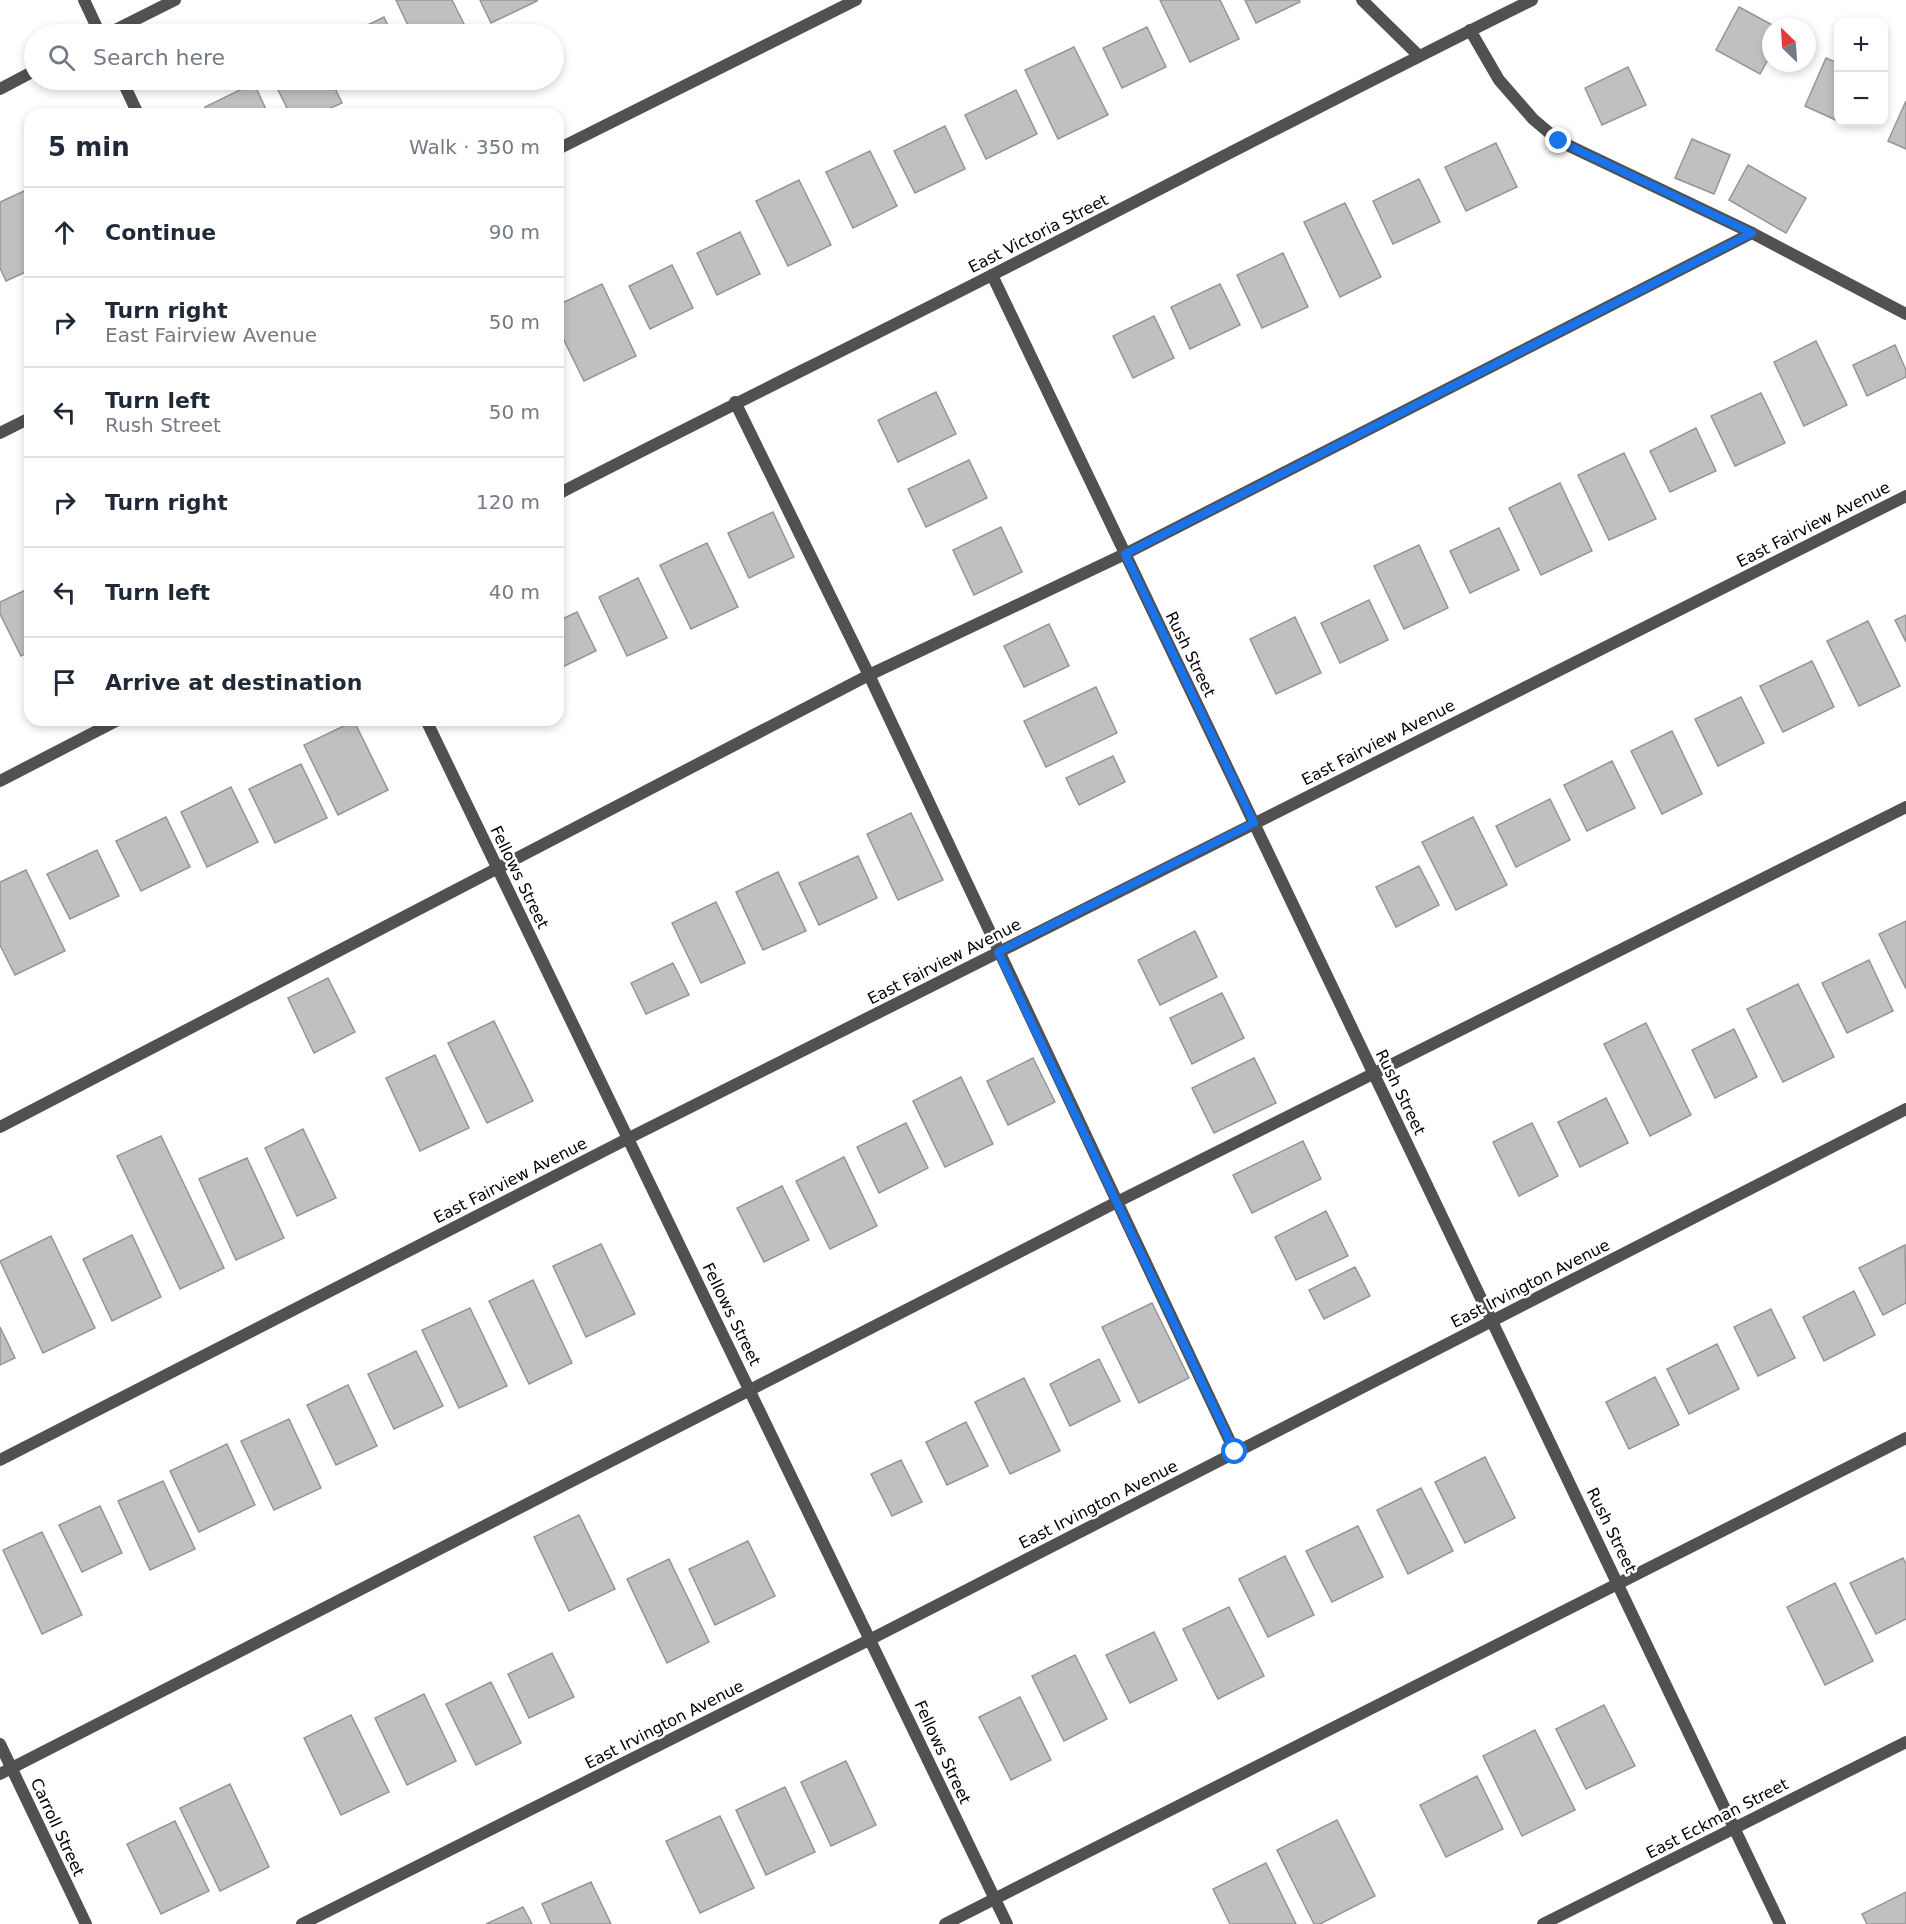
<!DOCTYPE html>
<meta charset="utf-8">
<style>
body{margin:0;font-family:"DejaVu Sans",sans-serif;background:#f2f2f3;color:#1f2937}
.controls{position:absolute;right:18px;top:18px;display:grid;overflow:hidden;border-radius:12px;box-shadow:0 3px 9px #0003}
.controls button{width:54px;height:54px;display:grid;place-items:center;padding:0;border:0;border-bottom:2px solid #e0e1e3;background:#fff;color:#1f2937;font:30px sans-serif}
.compass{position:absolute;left:1762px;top:18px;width:54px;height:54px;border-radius:50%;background:#fff;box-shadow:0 3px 9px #0003;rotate:335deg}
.stop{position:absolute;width:18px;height:18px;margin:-14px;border:4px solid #1a73e8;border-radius:50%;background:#fff}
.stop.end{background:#1a73e8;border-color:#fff;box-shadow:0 2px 6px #0008}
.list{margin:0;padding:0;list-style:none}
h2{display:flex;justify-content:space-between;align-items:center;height:78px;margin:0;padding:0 24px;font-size:26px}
h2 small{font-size:20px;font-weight:400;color:#747a83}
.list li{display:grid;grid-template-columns:39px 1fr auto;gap:18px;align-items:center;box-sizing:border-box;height:90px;padding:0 24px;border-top:2px solid #e0e1e3}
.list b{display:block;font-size:22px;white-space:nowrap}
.list p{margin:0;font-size:20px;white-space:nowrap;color:#747a83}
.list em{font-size:20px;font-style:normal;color:#747a83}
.icon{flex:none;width:33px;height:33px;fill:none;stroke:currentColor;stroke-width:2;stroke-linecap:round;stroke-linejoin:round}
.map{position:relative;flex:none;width:1906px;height:1924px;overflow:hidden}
.search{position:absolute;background:#fff;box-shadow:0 3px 9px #0003;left:24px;top:24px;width:540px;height:66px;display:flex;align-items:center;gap:15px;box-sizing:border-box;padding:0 21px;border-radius:33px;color:#747a83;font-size:22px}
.panel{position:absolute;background:#fff;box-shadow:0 3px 9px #0003;left:24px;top:108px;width:540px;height:618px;border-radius:18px}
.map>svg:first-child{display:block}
.building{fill:#c0c0c0;stroke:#959595;stroke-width:1.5}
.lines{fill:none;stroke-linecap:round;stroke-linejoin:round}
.service{stroke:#515151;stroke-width:12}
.minor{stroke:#515151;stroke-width:12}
.tertiary{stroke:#515151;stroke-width:12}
.route{stroke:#1a73e8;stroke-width:8}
.labels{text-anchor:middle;stroke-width:5;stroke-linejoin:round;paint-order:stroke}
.street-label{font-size:16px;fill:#000;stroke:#fff}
</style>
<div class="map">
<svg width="1906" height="1924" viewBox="0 0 1906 1924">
<rect width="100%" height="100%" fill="#fff"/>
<!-- building -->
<g class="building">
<path d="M396,0H452L469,34H412Z"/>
<path d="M480,0H537V1L491,23Z"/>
<path d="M1160,0H1220L1239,39L1190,62Z"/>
<path d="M1245,0H1299L1300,2L1256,23Z"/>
<path d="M1739,7L1776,27H1771V54L1760,74L1716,50Z"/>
<path d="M384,17L392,34H349Z"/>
<path d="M1147,27L1166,67L1122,88L1103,48Z"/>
<path d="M1074,47L1108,115L1058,139L1025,70Z"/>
<path d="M1826,58L1838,63V121L1805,106Z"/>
<path d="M1628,67L1646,105L1602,125L1585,88Z"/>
<path d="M273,80H331L342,103L318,114H290Z"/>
<path d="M254,83L268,114H209L205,107Z"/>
<path d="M1016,90L1037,134L986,159L965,115Z"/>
<path d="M1906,101V149L1888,141Z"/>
<path d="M945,126L965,169L915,193L894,151Z"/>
<path d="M1692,139L1730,155L1714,194L1675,178Z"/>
<path d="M1496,143L1517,187L1466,211L1445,167Z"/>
<path d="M870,151L897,206L853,228L826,172Z"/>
<path d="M1748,165L1806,198L1786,233L1729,200Z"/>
<path d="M1419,179L1440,222L1393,244L1373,201Z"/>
<path d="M799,180L831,245L788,266L756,201Z"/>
<path d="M24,191L30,204V270L6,281L0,268V202Z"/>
<path d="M1345,203L1381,277L1340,297L1304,222Z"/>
<path d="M740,232L760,274L717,295L697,253Z"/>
<path d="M1283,253L1308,307L1262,328L1237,275Z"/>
<path d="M672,265L693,308L650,329L629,286Z"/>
<path d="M602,284L636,356L584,381L558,328V305Z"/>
<path d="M1220,284L1240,325L1190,349L1171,307Z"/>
<path d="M1154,316L1174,358L1133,378L1113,336Z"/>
<path d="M1816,341L1847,405L1804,426L1774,362Z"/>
<path d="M1895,345L1906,370V377L1867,396L1853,365Z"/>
<path d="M936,392L956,434L898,462L878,420Z"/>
<path d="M1761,393L1785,443L1735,466L1711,416Z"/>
<path d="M1696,428L1716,471L1670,492L1650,451Z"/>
<path d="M1624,453L1656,519L1609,540L1578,475Z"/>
<path d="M969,460L987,498L926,527L908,489Z"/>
<path d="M1560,483L1592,551L1541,575L1509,508Z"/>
<path d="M773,512L794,557L749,578L728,533Z"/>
<path d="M1001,527L1022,572L974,595L953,550Z"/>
<path d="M1499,528L1519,570L1470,593L1450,551Z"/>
<path d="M707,543L738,607L691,629L660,565Z"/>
<path d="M1419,545L1448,608L1404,629L1374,566Z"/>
<path d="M638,578L667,638L627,656L599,597Z"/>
<path d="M30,588V651L21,656L0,614V602Z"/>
<path d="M1369,600L1388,640L1340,663L1321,623Z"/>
<path d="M577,612L596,651L558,669V621Z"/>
<path d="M1906,615V642L1895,620Z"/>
<path d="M1295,617L1321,673L1276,694L1250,639Z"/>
<path d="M1868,621L1900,686L1859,706L1827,641Z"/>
<path d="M1049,624L1069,666L1024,687L1004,646Z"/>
<path d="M1812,661L1834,707L1783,732L1760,686Z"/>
<path d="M1096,687L1117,733L1046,767L1024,721Z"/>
<path d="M1741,697L1764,743L1718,766L1695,719Z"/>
<path d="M354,721L388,790L338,815L304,745Z"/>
<path d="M1672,731L1702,794L1662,814L1631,751Z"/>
<path d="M1113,756L1125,782L1079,805L1066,778Z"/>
<path d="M1612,761L1635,808L1587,831L1564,785Z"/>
<path d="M301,764L327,818L275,843L249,789Z"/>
<path d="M231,787L258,842L207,867L181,812Z"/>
<path d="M1550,799L1570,840L1516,867L1496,826Z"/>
<path d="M911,813L943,880L898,900L867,834Z"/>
<path d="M166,817L190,867L141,891L116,841Z"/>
<path d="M1473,817L1507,885L1456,910L1422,842Z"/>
<path d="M97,850L119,896L70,919L47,874Z"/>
<path d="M858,856L877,898L819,925L799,883Z"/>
<path d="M1419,866L1439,905L1396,927L1376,887Z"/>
<path d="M26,870L65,951L15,975L0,945V882Z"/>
<path d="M778,872L806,931L763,950L736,892Z"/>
<path d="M716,902L745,963L701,983L672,923Z"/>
<path d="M1906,921V989L1879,934Z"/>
<path d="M1195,931L1217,977L1160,1005L1138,960Z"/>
<path d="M1869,960L1893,1011L1847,1033L1822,983Z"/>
<path d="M673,963L689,995L646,1014L631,983Z"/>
<path d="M328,978L355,1032L314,1053L288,998Z"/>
<path d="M1798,984L1834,1057L1783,1082L1747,1009Z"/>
<path d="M1222,993L1244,1038L1192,1064L1170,1018Z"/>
<path d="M494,1021L533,1101L487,1123L448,1043Z"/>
<path d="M1646,1023L1691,1115L1650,1136L1604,1044Z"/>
<path d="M1734,1029L1757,1077L1715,1098L1692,1050Z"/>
<path d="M435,1055L469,1128L420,1151L386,1078Z"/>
<path d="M1033,1058L1055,1102L1008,1125L987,1081Z"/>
<path d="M1254,1058L1276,1103L1214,1133L1192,1088Z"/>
<path d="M961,1077L993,1144L945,1167L913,1101Z"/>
<path d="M1606,1098L1628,1143L1580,1167L1558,1122Z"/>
<path d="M906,1123L928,1168L879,1193L857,1147Z"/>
<path d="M1532,1123L1558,1176L1519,1196L1493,1142Z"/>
<path d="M303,1129L336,1198L297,1216L265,1148Z"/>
<path d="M161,1136L224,1268L180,1289L117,1156Z"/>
<path d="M1303,1141L1321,1179L1252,1213L1233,1175Z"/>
<path d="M844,1157L877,1226L830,1249L796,1181Z"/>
<path d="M247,1158L284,1238L236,1260L199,1179Z"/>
<path d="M782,1186L809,1240L764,1262L737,1208Z"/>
<path d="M1326,1211L1348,1256L1296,1280L1275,1237Z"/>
<path d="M132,1235L161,1297L112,1321L83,1259Z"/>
<path d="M51,1236L95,1328L43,1353L0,1261Z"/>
<path d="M601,1244L635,1314L586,1337L553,1266Z"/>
<path d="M1905,1245L1906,1303L1883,1315L1859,1268Z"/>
<path d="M1355,1267L1370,1296L1324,1319L1309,1290Z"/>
<path d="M533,1280L572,1363L529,1384L489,1301Z"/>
<path d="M1854,1291L1875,1335L1824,1361L1803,1317Z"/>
<path d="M1152,1303L1189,1378L1139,1403L1102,1327Z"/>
<path d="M470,1308L507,1386L459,1408L422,1330Z"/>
<path d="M1771,1309L1795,1358L1758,1376L1734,1327Z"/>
<path d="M0,1327L15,1358L0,1365Z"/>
<path d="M1717,1344L1739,1389L1689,1414L1667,1369Z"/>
<path d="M416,1351L443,1406L394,1429L368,1374Z"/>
<path d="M1099,1359L1120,1401L1070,1426L1050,1384Z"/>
<path d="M1655,1377L1679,1425L1629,1449L1606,1402Z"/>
<path d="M1024,1378L1060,1451L1010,1474L975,1402Z"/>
<path d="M348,1385L377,1446L336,1465L307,1405Z"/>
<path d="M289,1419L321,1488L274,1510L241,1441Z"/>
<path d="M966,1422L988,1466L947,1485L926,1442Z"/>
<path d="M227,1444L255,1505L199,1532L170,1471Z"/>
<path d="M1485,1457L1515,1518L1465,1543L1435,1482Z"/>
<path d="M901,1460L922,1502L892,1516L871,1474Z"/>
<path d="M163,1481L195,1549L150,1570L118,1501Z"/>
<path d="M1421,1488L1453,1551L1408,1574L1377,1510Z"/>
<path d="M100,1506L122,1553L82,1572L59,1525Z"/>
<path d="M579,1515L615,1589L569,1611L534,1537Z"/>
<path d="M1358,1526L1383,1577L1332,1602L1306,1551Z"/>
<path d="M42,1532L82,1615L42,1634L3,1550Z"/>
<path d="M748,1541L775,1596L715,1625L689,1569Z"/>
<path d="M1285,1556L1314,1615L1268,1637L1239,1579Z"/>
<path d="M1903,1558L1906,1564V1619L1876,1634L1850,1583Z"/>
<path d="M669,1559L709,1642L667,1663L627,1579Z"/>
<path d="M1835,1583L1873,1661L1825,1685L1787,1607Z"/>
<path d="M1229,1607L1264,1676L1218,1699L1183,1629Z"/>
<path d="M1154,1632L1177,1680L1130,1703L1106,1655Z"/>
<path d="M552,1653L574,1697L529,1718L508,1674Z"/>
<path d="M1075,1655L1107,1719L1064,1741L1032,1676Z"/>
<path d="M491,1682L521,1743L476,1765L446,1704Z"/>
<path d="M424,1694L456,1761L407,1785L375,1718Z"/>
<path d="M1020,1697L1051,1760L1011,1780L979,1717Z"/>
<path d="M1604,1705L1635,1766L1586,1789L1556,1729Z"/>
<path d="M351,1715L389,1792L341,1815L304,1738Z"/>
<path d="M1535,1730L1575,1810L1522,1836L1483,1756Z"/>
<path d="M846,1761L876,1825L831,1846L801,1782Z"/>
<path d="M1477,1776L1503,1829L1446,1857L1420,1805Z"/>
<path d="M230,1784L269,1867L220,1891L180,1808Z"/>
<path d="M785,1787L815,1852L766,1875L736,1810Z"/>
<path d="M720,1816L754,1888L700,1913L666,1841Z"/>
<path d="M1337,1820L1375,1896L1320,1924H1314L1277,1850Z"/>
<path d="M175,1821L209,1891L161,1914L127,1844Z"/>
<path d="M1266,1863L1296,1924H1230L1213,1889Z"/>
<path d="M591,1882L611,1924H551L542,1904Z"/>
<path d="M1906,1892V1924H1867L1862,1914Z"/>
<path d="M523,1907L532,1924H486Z"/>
</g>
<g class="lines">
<!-- service -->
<g class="service">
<path d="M1362,0L1418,55"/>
<path d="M1470,30L1499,80L1533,119L1559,141L1752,233L1906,314"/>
<path d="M558,149L856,0"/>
<path d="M735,402L869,675L1235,1452"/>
<path d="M0,433L30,418"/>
<path d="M0,1127L869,675L1125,554L1752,233"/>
<path d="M0,1774L1115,1203L1906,807"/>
<path d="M945,1924L1906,1438"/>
</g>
<!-- minor -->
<g class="minor">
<path d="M107,34L175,0"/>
<path d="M0,89L34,71"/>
<path d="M992,275L1780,1924"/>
<path d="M558,494C703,419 849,348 994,274C1173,183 1351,89 1532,0"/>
<path d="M0,781L118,720"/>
<path d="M0,1460L629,1138L1906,496"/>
<path d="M0,1744L86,1924"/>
<path d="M302,1924L871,1639L1906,1109"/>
<path d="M1543,1924L1906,1742"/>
</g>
<!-- tertiary -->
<g class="tertiary">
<path d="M84,0L100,34"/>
<path d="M122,80L138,114"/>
<path d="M426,720L1007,1924"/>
</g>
</g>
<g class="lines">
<!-- route -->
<path class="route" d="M1235,1452L998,952L1254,823L1125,554L1752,233L1559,141"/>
</g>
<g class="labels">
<!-- street labels -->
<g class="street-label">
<text transform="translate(1038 233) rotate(-27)" y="6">East Victoria Street</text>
<text transform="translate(1813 524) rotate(-27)" y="6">East Fairview Avenue</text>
<text transform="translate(1191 654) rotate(64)" y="6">Rush Street</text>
<text transform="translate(1378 742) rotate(-27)" y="6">East Fairview Avenue</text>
<text transform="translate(520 877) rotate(64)" y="6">Fellows Street</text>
<text transform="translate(944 961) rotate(-27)" y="6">East Fairview Avenue</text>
<text transform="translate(1401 1092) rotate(64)" y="6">Rush Street</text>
<text transform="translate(510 1180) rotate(-27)" y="6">East Fairview Avenue</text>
<text transform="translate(1530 1283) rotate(-27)" y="6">East Irvington Avenue</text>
<text transform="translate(732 1314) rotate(64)" y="6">Fellows Street</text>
<text transform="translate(1098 1504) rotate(-27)" y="6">East Irvington Avenue</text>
<text transform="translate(1612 1530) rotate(64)" y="6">Rush Street</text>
<text transform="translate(664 1724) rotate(-27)" y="6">East Irvington Avenue</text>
<text transform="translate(943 1752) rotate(65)" y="6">Fellows Street</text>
<text transform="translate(1717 1818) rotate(-27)" y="6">East Eckman Street</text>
<text transform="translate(58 1827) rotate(65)" y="6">Carroll Street</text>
</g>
</g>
</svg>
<div class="controls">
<button>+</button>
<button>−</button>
</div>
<svg class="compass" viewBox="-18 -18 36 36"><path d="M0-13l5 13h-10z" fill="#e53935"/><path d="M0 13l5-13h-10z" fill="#747a83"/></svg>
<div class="stop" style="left:1235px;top:1452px"></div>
<div class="stop end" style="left:1559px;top:141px"></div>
<div class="search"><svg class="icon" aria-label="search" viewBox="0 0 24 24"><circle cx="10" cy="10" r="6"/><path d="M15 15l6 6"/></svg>Search here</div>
<section class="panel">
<h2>5 min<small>Walk · 350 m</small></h2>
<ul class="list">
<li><svg class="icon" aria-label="ahead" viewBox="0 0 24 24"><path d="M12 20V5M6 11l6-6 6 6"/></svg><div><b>Continue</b></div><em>90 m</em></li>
<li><svg class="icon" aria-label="right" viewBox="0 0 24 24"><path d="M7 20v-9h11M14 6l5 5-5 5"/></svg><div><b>Turn right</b><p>East Fairview Avenue</p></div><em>50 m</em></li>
<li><svg class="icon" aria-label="left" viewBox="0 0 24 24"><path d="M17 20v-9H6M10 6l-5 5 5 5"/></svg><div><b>Turn left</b><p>Rush Street</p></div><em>50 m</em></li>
<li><svg class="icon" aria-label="right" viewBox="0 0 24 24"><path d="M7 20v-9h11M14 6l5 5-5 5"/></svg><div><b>Turn right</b></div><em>120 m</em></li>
<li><svg class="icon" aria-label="left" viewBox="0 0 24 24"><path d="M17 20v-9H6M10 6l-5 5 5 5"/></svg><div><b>Turn left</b></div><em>40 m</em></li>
<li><svg class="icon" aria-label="arrive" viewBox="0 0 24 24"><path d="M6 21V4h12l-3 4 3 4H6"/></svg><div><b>Arrive at destination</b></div></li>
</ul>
</section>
</div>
